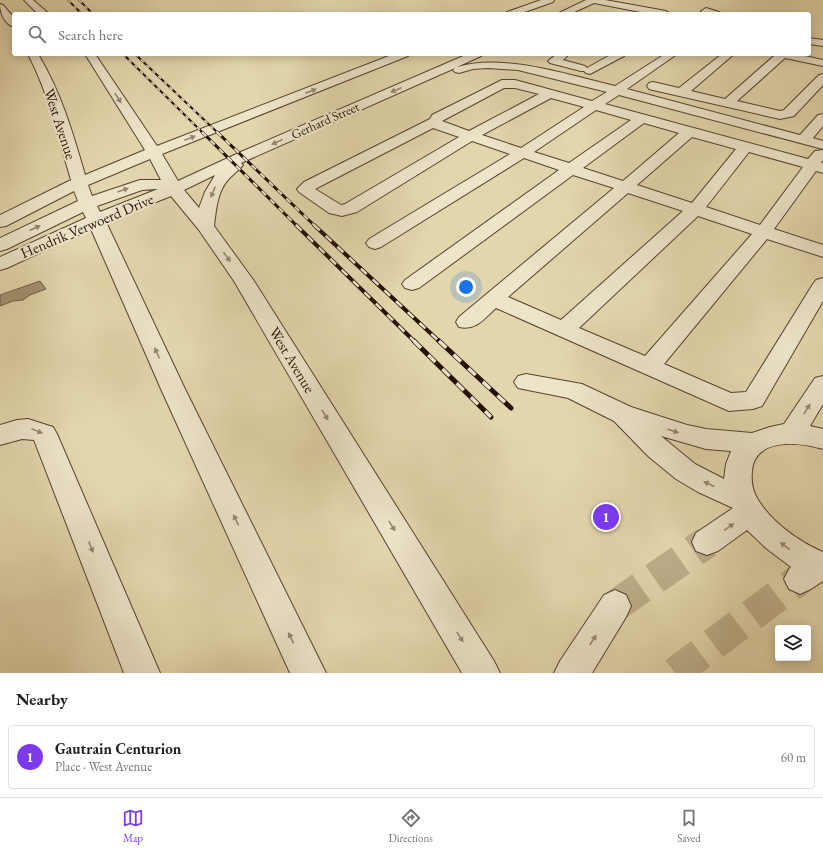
<!DOCTYPE html>
<meta charset="utf-8">
<style>
body{margin:0;font-family:"EB Garamond",serif;background:#f2f2f2;color:#202124}
.controls{position:absolute;right:12px;bottom:12px;display:grid;overflow:hidden;border-radius:4px;box-shadow:0 2px 10px #0003}
.controls button{width:36px;height:36px;display:grid;place-items:center;padding:0;border:0;border-bottom:1px solid #e0e0e0;background:#fff;color:#202124;font:20px sans-serif}
.you{position:absolute;left:466px;top:287px;width:14px;height:14px;margin:-10px;border:3px solid #fff;border-radius:50%;background:#1a73e8;box-shadow:0 0 0 6px #1a73e833}
.badge{display:grid;place-items:center;width:26px;height:26px;border-radius:50%;background:#7c3aed;color:#fff;font-size:13px;font-weight:700}
.pin{position:absolute;translate:-50% -50%;border:2px solid #fff;box-shadow:0 1px 4px #0006}
.list{margin:0;padding:0;list-style:none}
h2{display:flex;justify-content:space-between;align-items:center;height:52px;margin:0;padding:0 16px;font-size:17px}
h2 small{font-size:13px;font-weight:400;color:#757577}
.list li{display:grid;grid-template-columns:26px 1fr auto;gap:12px;align-items:center;box-sizing:border-box;height:64px;margin:0 8px 8px;padding:0 8px;border:1px solid #e0e0e0;border-radius:4px}
.list b{display:block;font-size:15px;white-space:nowrap}
.list p{margin:0;font-size:13px;white-space:nowrap;color:#757577}
.list em{font-size:13px;font-style:normal;color:#757577}
.icon{flex:none;width:22px;height:22px;fill:none;stroke:currentColor;stroke-width:2;stroke-linecap:round;stroke-linejoin:round}
.map{position:relative;flex:none;width:823px;height:673px;overflow:hidden}
.search{position:absolute;background:#fff;box-shadow:0 2px 10px #0003;left:12px;right:12px;top:12px;height:44px;display:flex;align-items:center;gap:10px;box-sizing:border-box;padding:0 14px;border-radius:4px;color:#757577;font-size:15px}
.sheet{height:124px;background:#fff}
nav{display:flex;justify-content:space-around;align-items:center;box-sizing:border-box;height:56px;border-top:1px solid #e0e0e0;background:#fff;font-size:11px;color:#757577}
nav a{display:grid;justify-items:center;gap:2px}
nav .on{color:#7c3aed}
.map>svg:first-child{display:block}
.water{fill:#a39373;stroke:#715f46}
.lines{fill:none;stroke-linecap:round;stroke-linejoin:round}
.minor-tunnel{stroke:#bdaf8b;stroke-width:32;stroke-dasharray:32 16;stroke-linecap:butt}
.minor-casing{stroke:#55432d;stroke-width:2}
.minor{fill:#ede4ca;fill-rule:evenodd}
.rail-far3-casing{stroke:#261202;stroke-width:2}
.rail-far2-casing{stroke:#261202;stroke-width:3}
.rail-far1-casing{stroke:#261202;stroke-width:4}
.rail-casing{stroke:#261202;stroke-width:5}
.rail-far3{stroke:#ede4ca;stroke-width:1.5;stroke-dasharray:4;stroke-linecap:butt}
.rail-far2{stroke:#ede4ca;stroke-width:2;stroke-dasharray:6;stroke-linecap:butt}
.rail-far1{stroke:#ede4ca;stroke-width:2.5;stroke-dasharray:8;stroke-linecap:butt}
.rail{stroke:#ede4ca;stroke-width:3.5;stroke-dasharray:10;stroke-linecap:butt}
.oneway{fill:#938670}
.labels{text-anchor:middle;stroke-width:4;stroke-linejoin:round;paint-order:stroke}
.far-street-label{font-size:13px;fill:#261202;stroke:#ede4ca}
.street-label{font-size:15px;fill:#261202;stroke:#ede4ca}
</style>
<div class="map">
<svg width="823" height="673" viewBox="0 0 823 673">
<rect width="100%" height="100%" fill="#e3d6ad"/>
<filter id="stains"><feTurbulence type="fractalNoise" baseFrequency=".005" numOctaves="4"/><feColorMatrix values="0 0 0 0 .2 0 0 0 0 .09 0 0 0 0 .02 0 0 0 .5 -.17"/></filter>
<radialGradient id="worn" r=".72"><stop offset=".6" stop-color="#630" stop-opacity="0"/><stop offset="1" stop-color="#630" stop-opacity=".3"/></radialGradient>
<!-- water -->
<path class="water" d="M40,281L46,289L30,295L23,300L13,301L0,306V295Z"/>
<g class="lines">
<!-- minor-tunnel -->
<g class="minor-tunnel">
<path d="M615,606L707,542"/>
<path d="M675,673L800,579"/>
</g>
<!-- minor casing -->
<g class="minor-casing">
<g id="minor">
<path d="M24,0H33L49,14H38Z"/>
<path d="M541,0H554L553,2L519,14H505L507,12Z"/>
<path d="M586,0H605L666,11L671,14H651L594,3L570,14H557Z"/>
<path d="M0,4L3,5L14,18V27C5,25 0,13 0,4Z"/>
<path d="M706,8L719,12L721,14L703,13L701,11Z"/>
<path d="M809,38L823,40V46L809,44Z"/>
<path d="M28,54H38C61,92 73,133 85,175L145,150L85,54H95L157,146L394,54H409L408,56L162,154L178,181L243,151L468,54H482L481,56L457,67C504,53 568,75 615,86L665,54H677L627,89L800,135L818,115L823,114V126L813,138L823,141V149L619,95L605,104L808,159L815,151L823,150V160L821,163H823V173L816,171L774,229L823,245V257L767,239L664,364L731,393L746,392L813,284L816,280L823,278V301L762,406L753,409L729,411L496,308C485,318 476,331 459,327L456,322L459,317L614,188L573,175L419,288L412,290L405,288L402,284L405,280L559,170L524,158L381,247L375,249L369,247L366,243L369,239L510,154L472,141L357,212L342,216L329,213L299,192L297,189L304,182L430,119L432,115L502,80H515L592,101L607,92L518,70L488,68L473,69L459,73L455,72L453,70L455,68L241,163L243,165C238,171 232,175 227,181C217,193 216,211 214,226L254,281L494,661L500,673H462L234,281L199,230L171,196L106,222L185,389L326,673H290L161,389L91,229L7,268L0,270V257L86,218L83,212L7,249L0,251V238L78,201L74,191L6,226L0,227V215L71,180C58,137 49,94 28,54ZM504,88H515L539,94L469,131L442,121ZM551,98L584,107L521,148L482,135ZM596,110L631,120L569,163L534,152ZM644,123L679,133L623,181L583,168ZM433,128L459,137L345,204L341,205L315,189ZM692,137L736,149L692,203L637,185ZM749,152L803,167L760,225L706,207ZM150,159L161,180H140L92,196L88,185ZM215,175L205,192L199,208L184,190ZM156,189H158L100,212L97,206L142,190ZM628,193L683,211L561,320L508,297ZM698,216L752,234L645,356L579,328Z"/>
<path d="M557,54H569L563,60L585,66L587,68L612,54H625L624,56L590,74L586,73L584,71H581L550,63L548,61Z"/>
<path d="M722,54H734L691,91L725,99L775,55V54H796L823,60V66L785,58L737,101L780,111L784,110L819,75L823,74V85L794,116L780,119L653,90L649,89L647,86L649,83L653,82L679,88Z"/>
<path d="M526,374L582,384L631,407L687,425L706,429L752,433L770,427L784,424L815,378L823,376V404L810,426L823,429V449C799,442 755,437 752,471C751,481 752,489 757,498C770,521 799,542 823,552V581L811,589L800,594L789,589L784,579L789,569L791,567L767,549L747,530L718,551L707,555L696,551L692,542L696,533L733,508L698,492L676,479L648,456L614,421L568,398L518,388L514,382L518,376ZM661,436L706,449L731,451L726,464L724,479L695,464Z"/>
<path d="M28,419L53,427L57,434L160,673H124L34,440L22,439L0,445V425L17,420Z"/>
<path d="M615,590L626,595L631,606L626,617L592,673H554L560,661L604,595Z"/>
</g>
</g>
<!-- minor -->
<use href="#minor" class="minor"/>
<!-- rail-far3 casing -->
<g class="rail-far3-casing">
<g id="rail-far3">
<path d="M68,0L82,14"/>
<path d="M79,0L93,14"/>
<path d="M123,54L203,133"/>
<path d="M135,54L218,133"/>
</g>
</g>
<!-- rail-far2 casing -->
<g class="rail-far2-casing">
<g id="rail-far2">
<path d="M202,132L297,226"/>
<path d="M217,132L315,226"/>
</g>
</g>
<!-- rail-far1 casing -->
<g class="rail-far1-casing">
<g id="rail-far1">
<path d="M296,225L415,342"/>
<path d="M314,225L440,342"/>
</g>
</g>
<!-- rail casing -->
<g class="rail-casing">
<g id="rail">
<path d="M414,341L491,417"/>
<path d="M439,341L511,408"/>
</g>
</g>
<!-- rail-far3 -->
<use href="#rail-far3" class="rail-far3"/>
<!-- rail-far2 -->
<use href="#rail-far2" class="rail-far2"/>
<!-- rail-far1 -->
<use href="#rail-far1" class="rail-far1"/>
<!-- rail -->
<use href="#rail" class="rail"/>
</g>
<!-- one-way arrows -->
<defs><path id="oneway-solid" d="M-6-.8H1V-3.2L6.5 0L1 3.2V.8H-6Z"/></defs>
<g class="oneway">
<use href="#oneway-solid" transform="translate(396 90) rotate(157)"/>
<use href="#oneway-solid" transform="translate(311 91) rotate(-21)"/>
<use href="#oneway-solid" transform="translate(118 98) rotate(57)"/>
<use href="#oneway-solid" transform="translate(190 138) rotate(-21)"/>
<use href="#oneway-solid" transform="translate(277 142) rotate(156)"/>
<use href="#oneway-solid" transform="translate(123 190) rotate(-19)"/>
<use href="#oneway-solid" transform="translate(213 192) rotate(112)"/>
<use href="#oneway-solid" transform="translate(35 228) rotate(-25)"/>
<use href="#oneway-solid" transform="translate(227 257) rotate(54)"/>
<use href="#oneway-solid" transform="translate(157 353) rotate(-114)"/>
<use href="#oneway-solid" transform="translate(807 409) rotate(-58)"/>
<use href="#oneway-solid" transform="translate(325 415) rotate(59)"/>
<use href="#oneway-solid" transform="translate(37 431) rotate(22)"/>
<use href="#oneway-solid" transform="translate(673 431) rotate(19)"/>
<use href="#oneway-solid" transform="translate(709 484) rotate(-155)"/>
<use href="#oneway-solid" transform="translate(236 520) rotate(-115)"/>
<use href="#oneway-solid" transform="translate(392 526) rotate(59)"/>
<use href="#oneway-solid" transform="translate(729 527) rotate(-35)"/>
<use href="#oneway-solid" transform="translate(785 546) rotate(-142)"/>
<use href="#oneway-solid" transform="translate(91 547) rotate(68)"/>
<use href="#oneway-solid" transform="translate(460 637) rotate(58)"/>
<use href="#oneway-solid" transform="translate(291 638) rotate(-115)"/>
<use href="#oneway-solid" transform="translate(593 640) rotate(-57)"/>
</g>
<g class="labels">
<!-- far-street labels -->
<g class="far-street-label">
<text transform="translate(325 120) rotate(-24)" y="5">Gerhard Street</text>
</g>
<!-- street labels -->
<g class="street-label">
<text transform="translate(60 124) rotate(72)" y="5">West Avenue</text>
<text transform="translate(87 226) rotate(-23)" y="5">Hendrik Verwoerd Drive</text>
<text transform="translate(292 360) rotate(59)" y="5">West Avenue</text>
</g>
</g>
<rect width="100%" height="100%" filter="url(#stains)"/>
<rect width="100%" height="100%" fill="url(#worn)"/>
</svg>
<div class="controls">
<button><svg class="icon" aria-label="layers" viewBox="0 0 24 24"><path d="M12 4l9 5-9 5-9-5zM3 14l9 5 9-5"/></svg></button>
</div>
<div class="you"></div>
<div class="pin badge" style="left:606px;top:517px">1</div>
<div class="search"><svg class="icon" aria-label="search" viewBox="0 0 24 24"><circle cx="10" cy="10" r="6"/><path d="M15 15l6 6"/></svg>Search here</div>
</div>
<section class="sheet">
<h2>Nearby<small></small></h2>
<ul class="list">
<li><span class="badge">1</span><div><b>Gautrain Centurion</b><p>Place · West Avenue</p></div><em>60 m</em></li>
</ul>
</section>
<nav>
<a class="on"><svg class="icon" aria-label="map" viewBox="0 0 24 24"><path d="M3 6l6-2 6 2 6-2v14l-6 2-6-2-6 2zM9 4v14M15 6v14"/></svg>Map</a>
<a><svg class="icon" aria-label="directions" viewBox="0 0 24 24"><path d="M12 3l9 9-9 9-9-9zM9 14v-3h6M13 9l2 2-2 2"/></svg>Directions</a>
<a><svg class="icon" aria-label="saved" viewBox="0 0 24 24"><path d="M7 4h10v16l-5-4-5 4z"/></svg>Saved</a>
</nav>
